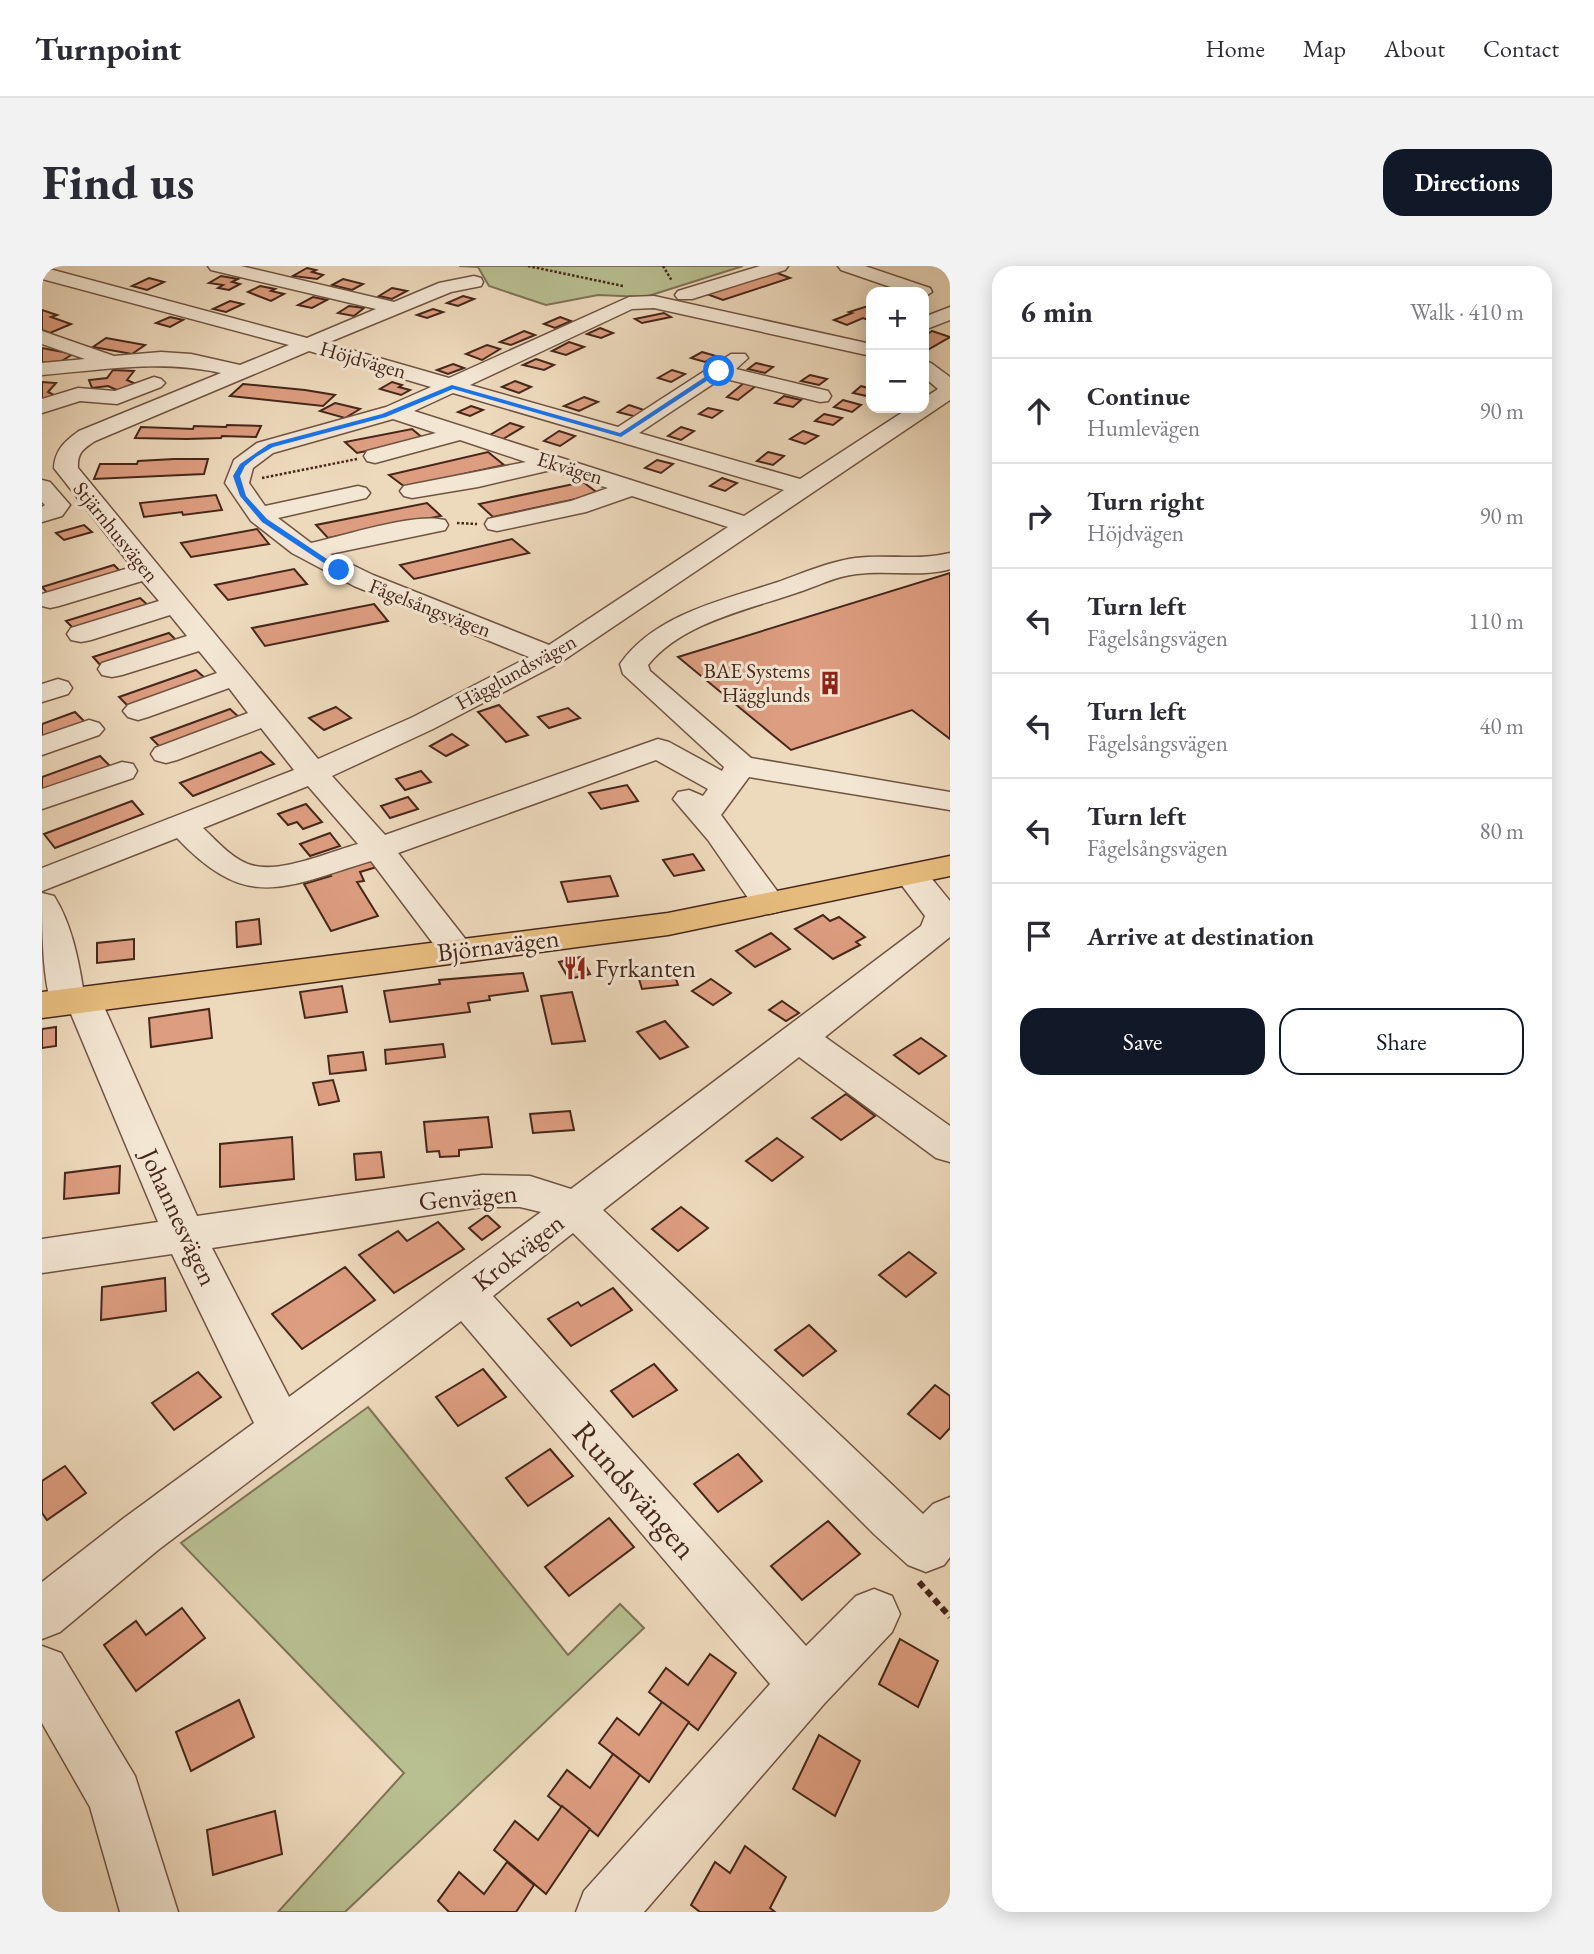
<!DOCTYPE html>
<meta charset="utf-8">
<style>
body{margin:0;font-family:"EB Garamond",serif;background:#f2f2f3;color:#2b2b33}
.controls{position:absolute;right:21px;top:21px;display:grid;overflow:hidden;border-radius:14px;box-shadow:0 4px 18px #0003}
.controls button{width:63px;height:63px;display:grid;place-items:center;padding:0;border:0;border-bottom:2px solid #e1e1e2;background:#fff;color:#2b2b33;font:35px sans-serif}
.stop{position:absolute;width:21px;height:21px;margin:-16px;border:5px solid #1a73e8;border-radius:50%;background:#fff}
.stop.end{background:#1a73e8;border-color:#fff;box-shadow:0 2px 7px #0008}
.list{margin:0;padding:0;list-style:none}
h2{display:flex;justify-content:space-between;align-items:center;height:91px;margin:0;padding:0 28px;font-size:30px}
h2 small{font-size:23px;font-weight:400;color:#7c7c81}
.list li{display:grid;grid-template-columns:46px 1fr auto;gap:21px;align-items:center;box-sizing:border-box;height:105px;padding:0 28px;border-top:2px solid #e1e1e2}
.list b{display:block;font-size:26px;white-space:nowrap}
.list p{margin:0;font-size:23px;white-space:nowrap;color:#7c7c81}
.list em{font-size:23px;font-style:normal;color:#7c7c81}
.actions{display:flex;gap:14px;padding:21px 28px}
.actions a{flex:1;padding:16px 0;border:2px solid #111827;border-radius:21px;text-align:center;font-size:24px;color:#111827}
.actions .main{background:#111827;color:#fff}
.icon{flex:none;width:38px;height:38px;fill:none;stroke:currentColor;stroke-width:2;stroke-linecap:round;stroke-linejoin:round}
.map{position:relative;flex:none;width:908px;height:1646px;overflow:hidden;border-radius:21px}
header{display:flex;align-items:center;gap:42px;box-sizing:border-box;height:98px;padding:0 35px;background:#fff;border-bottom:2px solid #e1e1e2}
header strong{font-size:33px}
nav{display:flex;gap:38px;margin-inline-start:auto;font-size:24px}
.intro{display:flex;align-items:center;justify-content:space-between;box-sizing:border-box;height:168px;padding:0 42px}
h1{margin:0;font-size:49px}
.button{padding:18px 32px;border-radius:21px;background:#111827;color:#fff;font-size:24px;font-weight:700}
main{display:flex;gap:42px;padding:0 42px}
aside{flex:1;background:#fff;border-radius:21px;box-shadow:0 4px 18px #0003}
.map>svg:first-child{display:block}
.green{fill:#b8bf91;stroke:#7f7356;stroke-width:2}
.building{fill:#dd9d80;stroke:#46271a;stroke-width:2}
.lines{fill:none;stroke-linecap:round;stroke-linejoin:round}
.minor-casing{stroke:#705442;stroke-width:3}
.major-casing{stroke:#46271a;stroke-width:3}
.path-far1{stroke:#46271a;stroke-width:2.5;stroke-dasharray:2.5 2;stroke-linecap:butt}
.path{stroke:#46271a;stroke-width:6;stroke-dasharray:7 4.5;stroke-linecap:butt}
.minor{fill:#f3e6d3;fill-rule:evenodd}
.major{fill:#e6bc7e;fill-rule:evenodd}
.route{fill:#1a73e8}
.labels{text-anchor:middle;stroke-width:6;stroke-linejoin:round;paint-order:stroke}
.far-street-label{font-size:21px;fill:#46271a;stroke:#f3e6d3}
.far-poi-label{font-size:21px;fill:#46271a;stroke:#f3e6d3;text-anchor:end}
.street-label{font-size:26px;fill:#46271a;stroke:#f3e6d3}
.poi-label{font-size:26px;fill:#46271a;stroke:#f3e6d3;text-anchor:start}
.near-street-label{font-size:32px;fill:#46271a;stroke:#f3e6d3}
</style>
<header>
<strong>Turnpoint</strong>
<nav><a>Home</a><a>Map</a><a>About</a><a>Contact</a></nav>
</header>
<div class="intro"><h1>Find us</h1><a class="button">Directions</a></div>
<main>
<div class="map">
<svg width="908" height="1646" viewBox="0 0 908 1646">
<rect width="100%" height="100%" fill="#edd9bc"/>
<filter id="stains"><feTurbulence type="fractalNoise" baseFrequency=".00286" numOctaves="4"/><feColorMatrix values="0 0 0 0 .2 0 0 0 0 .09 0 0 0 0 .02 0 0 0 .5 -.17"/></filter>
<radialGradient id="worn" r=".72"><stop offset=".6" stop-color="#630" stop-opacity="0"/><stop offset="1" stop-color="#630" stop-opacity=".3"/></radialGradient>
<!-- green -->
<g class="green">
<path d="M417,0H701L603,31L556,29L504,39L447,20L436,1Z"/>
<path d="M326,1141L526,1389L578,1338L602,1362L303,1646H236L362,1507L139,1277Z"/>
</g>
<!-- building -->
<g class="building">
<path d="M265,2L274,4L270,6L281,9L275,13L251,10Z"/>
<path d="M730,5L748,12L681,34L662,27Z"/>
<path d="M179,10L196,13L190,16L198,18L187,24L176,22L181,19L167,17Z"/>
<path d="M107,12L122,16L105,24L90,20Z"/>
<path d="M301,13L321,18L310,24L290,19Z"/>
<path d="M218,20L233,23L229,25L242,28L229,35L206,26Z"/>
<path d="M350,22L365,25L350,33L337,30Z"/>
<path d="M421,30L432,33L416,40L405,37Z"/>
<path d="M271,31L285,34L270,42L256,39Z"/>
<path d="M188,35L201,38L184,46L171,43Z"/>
<path d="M829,39V55L821,52L805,59L792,54L810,47L807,46Z"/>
<path d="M307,40L322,42L312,50L296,47Z"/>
<path d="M391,43L401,46L385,52L375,49Z"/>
<path d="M0,44L15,49L9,51L29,58L8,67L0,64Z"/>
<path d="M622,47L629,51L600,57L593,53Z"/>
<path d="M128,51L141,54L128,61L114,57Z"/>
<path d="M518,51L529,55L513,62L502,58Z"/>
<path d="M558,62L571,67L559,72L545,68Z"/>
<path d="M482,65L493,69L469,79L458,76Z"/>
<path d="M890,65L908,71L882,86V70Z"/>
<path d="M64,72L103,79L90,88L51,81Z"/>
<path d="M527,76L542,81L524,89L510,85Z"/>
<path d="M445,79L458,83L440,94L424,88Z"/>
<path d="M0,82L31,88L13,99L0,96Z"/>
<path d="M660,86L674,90L663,96L649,92Z"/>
<path d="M494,93L512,99L502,104L481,99Z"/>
<path d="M714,97L731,101L723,107L706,103Z"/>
<path d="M411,98L422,102L406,108L395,104Z"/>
<path d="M71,104L92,105L85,114L96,119L77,125L66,120L50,122L47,114L65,112Z"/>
<path d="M630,104L643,108L629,116L616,112Z"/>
<path d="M768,109L785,113L777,119L759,115Z"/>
<path d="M473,115L489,121L477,127L460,121Z"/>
<path d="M0,116L14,117L6,126L16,131L0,137Z"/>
<path d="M350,116L360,119L357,121L368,124L359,129L338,123Z"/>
<path d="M703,116L715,119L696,134L685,131Z"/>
<path d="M201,118L263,124L293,129L281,140L188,130Z"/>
<path d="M819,120L829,123V131L811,127Z"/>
<path d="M742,130L759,134L751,141L733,137Z"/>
<path d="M542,131L556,136L537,145L522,140Z"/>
<path d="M801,134L819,139L810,146L792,141Z"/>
<path d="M293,137L318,143L303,152L278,145Z"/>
<path d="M587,139L605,145L595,151L576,146Z"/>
<path d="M429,140L441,144L428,150L416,146Z"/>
<path d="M666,142L680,145L670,152L657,148Z"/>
<path d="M782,148L800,152L791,159L773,155Z"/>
<path d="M468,157L481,161L461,173L448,169Z"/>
<path d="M185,159L219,160L214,171L180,170L179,172L145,173L93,172L99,161L151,163L152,160L184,161Z"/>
<path d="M639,161L652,165L639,174L626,170Z"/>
<path d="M370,163L382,173L315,187L303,176Z"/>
<path d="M517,165L533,170L518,180L502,175Z"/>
<path d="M761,165L776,170L763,178L748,173Z"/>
<path d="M446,186L462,199L363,221L347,209Z"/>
<path d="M726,186L742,190L731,199L715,195Z"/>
<path d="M132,193H166L162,208L52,213L58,198H95L96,195Z"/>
<path d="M615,194L631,198L619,207L603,202Z"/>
<path d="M680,212L695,217L683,225L668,220Z"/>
<path d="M541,216L557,228L451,251L437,238Z"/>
<path d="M174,229L180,244L141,249L140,246L102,251L98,237Z"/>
<path d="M385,237L399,250L286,272L274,259Z"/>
<path d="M42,259L50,266L22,274L14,267Z"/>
<path d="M215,263L227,278L149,291L139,277Z"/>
<path d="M470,273L487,287L372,313L358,299Z"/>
<path d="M72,299L81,308L8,330L0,321Z"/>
<path d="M252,303L265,318L186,334L173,319Z"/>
<path d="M908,307V473L870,444L749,484L636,391Z"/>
<path d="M98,332L108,341L33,364L24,355Z"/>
<path d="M332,338L346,355L223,380L210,362Z"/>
<path d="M127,367L137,377L60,401L51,391Z"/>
<path d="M154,404L165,414L88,442L77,431Z"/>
<path d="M457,439L486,469L464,476L436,446Z"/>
<path d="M294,441L309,452L282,464L267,452Z"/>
<path d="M526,442L538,452L507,462L496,451Z"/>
<path d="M188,443L200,454L121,484L109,472Z"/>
<path d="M33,446L44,457L0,473V458Z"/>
<path d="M410,468L426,479L404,490L388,480Z"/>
<path d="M219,486L232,498L151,530L138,517Z"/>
<path d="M58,490L69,501L0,527V511Z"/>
<path d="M379,505L389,516L363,524L354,513Z"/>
<path d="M585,519L596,535L559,543L547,527Z"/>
<path d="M366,531L376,543L348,552L339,540Z"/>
<path d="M90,535L101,548L13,582L2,568Z"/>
<path d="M264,538L280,556L261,563L255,556L246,559L236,548Z"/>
<path d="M288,567L298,580L268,590L258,578Z"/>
<path d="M651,588L662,604L632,610L621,594Z"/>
<path d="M329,592L335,601L318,606L322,615L315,616L336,650L289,665L262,618L289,610L286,605Z"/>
<path d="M568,610L576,630L526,636L519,616Z"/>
<path d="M781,649L788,655L797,651L823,671L814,676L818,679L791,693L753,663Z"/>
<path d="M217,653L219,678L195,681L194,656Z"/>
<path d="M729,667L748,683L713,701L694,685Z"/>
<path d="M92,673V693L55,697V677Z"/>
<path d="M539,691L548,708L527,713L517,696Z"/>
<path d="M629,699L636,719L600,723L594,703Z"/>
<path d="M481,707L486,725L447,730L448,734L426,737L428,746L348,756L342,725L398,718L397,714Z"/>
<path d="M669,713L689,727L671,739L650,725Z"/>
<path d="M300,720L305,746L263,752L258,726Z"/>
<path d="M530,726L543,775L510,778L499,730Z"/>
<path d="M740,735L757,747L744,755L727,744Z"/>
<path d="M167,743L170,772L109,781L107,752Z"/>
<path d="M623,755L646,781L618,793L595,766Z"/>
<path d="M14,761V780L0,782V763Z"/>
<path d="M879,772L904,790L877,808L852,789Z"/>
<path d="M401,778L403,791L344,798L343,784Z"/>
<path d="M321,786L324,804L288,808L286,790Z"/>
<path d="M291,814L297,835L277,839L271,817Z"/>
<path d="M804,828L833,850L799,874L770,852Z"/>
<path d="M528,845L532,864L491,867L488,848Z"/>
<path d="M446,851L450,881L417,884V890L398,891L397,885L385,886L382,856Z"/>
<path d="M250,871L252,913L178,921V878Z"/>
<path d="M735,872L761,891L730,915L704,895Z"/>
<path d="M339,886L342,911L314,914L312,888Z"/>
<path d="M78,900L77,927L22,933L23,907Z"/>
<path d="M639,941L666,962L636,985L610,963Z"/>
<path d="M445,949L458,961L440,974L427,962Z"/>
<path d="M396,956L422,983L352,1027L317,989L356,965L365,975Z"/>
<path d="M867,986L894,1007L864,1031L837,1009Z"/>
<path d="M303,1001L333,1034L260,1083L230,1048Z"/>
<path d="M123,1012L124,1045L59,1054L60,1021Z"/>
<path d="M571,1022L590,1044L529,1080L506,1053L536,1036L539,1040Z"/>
<path d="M767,1059L794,1085L761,1110L733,1084Z"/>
<path d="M612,1098L635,1124L591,1151L569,1125Z"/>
<path d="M441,1103L464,1131L416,1160L394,1131Z"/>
<path d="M156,1106L179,1131L132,1164L110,1137Z"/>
<path d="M893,1119L908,1130V1162L898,1173L866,1148Z"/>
<path d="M508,1183L531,1210L486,1240L464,1212Z"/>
<path d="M696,1188L720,1215L676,1246L652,1218Z"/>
<path d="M23,1200L44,1227L5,1254L0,1247V1215Z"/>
<path d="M567,1252L592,1281L527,1330L503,1301Z"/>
<path d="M786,1255L818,1288L760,1334L729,1300Z"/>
<path d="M140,1342L163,1372L94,1425L62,1379L94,1355L104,1369Z"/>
<path d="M858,1373L896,1395L876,1441L837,1418Z"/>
<path d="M668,1388L694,1407L656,1464L607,1426L624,1402L646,1419Z"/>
<path d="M197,1434L212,1471L149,1505L134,1466Z"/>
<path d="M620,1436L647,1456L607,1516L557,1477L575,1452L597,1469Z"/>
<path d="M777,1469L818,1495L793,1550L751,1523Z"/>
<path d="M571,1488L598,1509L556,1570L506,1530L525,1504L548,1522Z"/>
<path d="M520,1540L548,1563L504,1628L452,1584L473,1555L496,1574Z"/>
<path d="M233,1545L240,1588L171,1609L165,1564Z"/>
<path d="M703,1580L744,1611L728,1642L733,1646H658L649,1639L673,1596L688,1607Z"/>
<path d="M465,1596L492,1619L474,1646H407L396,1635L417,1606L442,1628Z"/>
</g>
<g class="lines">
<!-- minor casing -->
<g class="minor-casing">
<g id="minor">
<path d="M166,0H199L352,36L397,17L432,10L439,12L441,16L439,20L409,26L285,77L407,112L587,31L612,30L829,78V90L612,42L590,43L428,119L576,161L689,88H703L706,92L694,103L786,125L789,130L786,135L778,136L680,112L597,167L758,213L867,142H882V132L896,123L882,111V95L889,97L908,111V134L519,396L391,463L290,510L343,569L616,473L627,476L680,505L682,501L581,408L578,398C613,348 681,334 736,316C761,307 786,296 813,292C845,288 876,295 908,287V303L905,304C875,311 845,304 815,308C793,310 774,321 754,327C705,344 640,357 606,399L608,405L709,492L908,526V544L707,511L679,549L744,637L739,645L727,648L715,645L666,574L631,533L636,526L647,524L661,530L666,523L614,494L356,587L432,684L426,692L414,696L402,692L329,595C242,621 206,647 135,572L0,625V602L252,504L219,462L135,494L124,497L113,494L109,488L113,482L206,447L187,422L106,451L96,454L86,451L81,445L86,439L175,407L157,385L80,409L70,411L60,409L56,403L60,397L145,370L128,349L49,374L39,376L29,374L25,368L29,362L117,335L100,315L17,340L8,342L0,340V328L90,301L12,202C13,184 23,175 37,165L179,107C119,93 60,104 0,109V97L43,93L0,78V65L72,90L119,86L149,88L198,99L247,79L0,13V1L265,72L334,43L169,4ZM267,85L389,121L344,141L215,177L192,194L183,217L209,255L250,287L312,320L487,391L371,451L276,493L36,202C35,187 41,183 53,175ZM411,127L742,224L702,250L372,145ZM351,153L394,167L325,185L322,190L325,195L333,197L418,174L484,196L362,220L358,225L362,230L370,232L436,221L509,204L566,222L529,235L446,253L443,258L446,263L455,265L544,246L590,230L686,261L507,379L331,309L288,288L403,264L406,259L403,254C373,246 301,270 269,277L236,252L324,232L328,227L324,222L316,220L223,240L207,217L211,202L231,187ZM266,520L316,578C287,586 238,608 209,599C190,593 175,575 161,562Z"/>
<path d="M718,0H746L743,4L650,33H636L633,29L636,25Z"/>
<path d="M796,0H823L888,22L890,26L882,31V26H863L799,4Z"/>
<path d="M908,41V54L882,64V51Z"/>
<path d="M112,111L119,113L123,117L119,121L75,138L38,135L0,147V133L36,122L73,125Z"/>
<path d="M0,214L8,216L28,239L20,250L0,256V241L3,239L0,236Z"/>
<path d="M16,413L26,416L30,422L26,428L0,436V418Z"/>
<path d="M47,454L57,457L62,463L57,469L0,489V470Z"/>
<path d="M80,496L91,498L95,505L91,512L0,543V523Z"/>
<path d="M869,599L881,602L908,635V671L783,771L908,860V896L894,892L757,791L561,944L881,1248L891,1238L908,1231V1291L902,1299L884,1306L866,1299L833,1269L531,967L451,1030L764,1380L814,1330L832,1323L850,1330L858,1348L850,1366L782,1438L602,1646H534L542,1625L728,1418L419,1055L116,1284L18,1366L0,1373V1316L82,1252L212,1157L130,988L0,1007V973L116,956L29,748L12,745C0,718 0,659 0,627L12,630C29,657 36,691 41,722L54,725L59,734L155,950L440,909L488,910L529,923L879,660L883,650L852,609L857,602ZM440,941H478L499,946L247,1131L170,982Z"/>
<path d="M0,1380L19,1387L93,1510L136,1646H78L48,1541L0,1457Z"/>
</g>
</g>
<!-- major casing -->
<g class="major-casing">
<path id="major" d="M908,590V610L626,669L0,752V726L626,647Z"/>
</g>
<!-- path-far1 -->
<g class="path-far1">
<path d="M486,0L581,20"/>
<path d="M621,0L630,15"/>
<path d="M220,212L315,193"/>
<path d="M415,257L435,258"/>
</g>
<!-- path -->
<path class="path" d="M877,1316L908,1351"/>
<!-- minor -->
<use href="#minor" class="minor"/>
<!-- major -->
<use href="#major" class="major"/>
</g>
<!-- route -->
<path class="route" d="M675,103L680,105L579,171L411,123L344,151L231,181L214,191L203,200L198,210L204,230L225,253L300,303L297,307L220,256L198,230L191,210L198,198L227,178L340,148L410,119L578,167Z"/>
<!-- icons -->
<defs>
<g id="building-bare" transform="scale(1.89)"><path d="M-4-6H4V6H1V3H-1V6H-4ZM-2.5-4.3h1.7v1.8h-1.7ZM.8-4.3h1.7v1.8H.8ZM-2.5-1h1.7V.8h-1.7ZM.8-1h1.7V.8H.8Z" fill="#8f2418" stroke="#f3e6d3" stroke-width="2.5" paint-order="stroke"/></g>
<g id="restaurant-bare" transform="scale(1.89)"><path d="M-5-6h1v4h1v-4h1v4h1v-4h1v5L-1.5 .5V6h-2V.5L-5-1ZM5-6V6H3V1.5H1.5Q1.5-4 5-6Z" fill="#8f2418" stroke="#f3e6d3" stroke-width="2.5" paint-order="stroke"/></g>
</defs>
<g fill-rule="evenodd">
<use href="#building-bare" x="788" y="417"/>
<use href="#restaurant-bare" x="533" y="702"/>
</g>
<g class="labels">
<!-- far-street labels -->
<g class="far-street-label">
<text transform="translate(321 94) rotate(16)" y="7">Höjdvägen</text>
<text transform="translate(528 202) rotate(17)" y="7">Ekvägen</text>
<text transform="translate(74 266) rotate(51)" y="7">Stjärnhusvägen</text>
<text transform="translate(388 342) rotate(21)" y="7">Fågelsångsvägen</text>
<text transform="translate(474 406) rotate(-29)" y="7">Hägglundsvägen</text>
</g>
<!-- far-poi labels -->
<g class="far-poi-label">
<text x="768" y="412">BAE Systems<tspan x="768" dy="24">Hägglunds</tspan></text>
</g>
<!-- street labels -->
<g class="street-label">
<text transform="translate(456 679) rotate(-7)" y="9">Björnavägen</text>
<text transform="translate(426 931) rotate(-5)" y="9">Genvägen</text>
<text transform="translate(137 951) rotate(65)" y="9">Johannesvägen</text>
<text transform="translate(476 986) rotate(-38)" y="9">Krokvägen</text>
</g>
<!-- poi labels -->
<g class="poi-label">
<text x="553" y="711">Fyrkanten</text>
</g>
<!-- near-street labels -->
<g class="near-street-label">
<text transform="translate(593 1224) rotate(49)" y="11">Rundsvängen</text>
</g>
</g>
<rect width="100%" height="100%" filter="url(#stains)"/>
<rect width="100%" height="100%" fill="url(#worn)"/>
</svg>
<div class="controls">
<button>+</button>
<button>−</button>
</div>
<div class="stop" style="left:677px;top:105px"></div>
<div class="stop end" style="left:297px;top:304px"></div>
</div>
<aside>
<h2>6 min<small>Walk · 410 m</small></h2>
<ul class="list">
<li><svg class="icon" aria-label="ahead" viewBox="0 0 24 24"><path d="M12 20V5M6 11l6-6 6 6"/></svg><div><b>Continue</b><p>Humlevägen</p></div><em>90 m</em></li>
<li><svg class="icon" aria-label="right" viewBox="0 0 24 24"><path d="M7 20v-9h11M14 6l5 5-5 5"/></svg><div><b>Turn right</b><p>Höjdvägen</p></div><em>90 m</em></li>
<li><svg class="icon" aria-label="left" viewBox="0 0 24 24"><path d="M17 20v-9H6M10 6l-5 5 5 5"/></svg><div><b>Turn left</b><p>Fågelsångsvägen</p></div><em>110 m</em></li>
<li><svg class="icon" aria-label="left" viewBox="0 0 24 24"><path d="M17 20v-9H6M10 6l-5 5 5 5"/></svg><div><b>Turn left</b><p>Fågelsångsvägen</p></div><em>40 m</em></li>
<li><svg class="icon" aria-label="left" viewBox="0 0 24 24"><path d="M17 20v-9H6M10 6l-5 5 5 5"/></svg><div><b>Turn left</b><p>Fågelsångsvägen</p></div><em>80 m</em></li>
<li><svg class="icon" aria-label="arrive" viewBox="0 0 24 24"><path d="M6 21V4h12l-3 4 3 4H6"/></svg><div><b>Arrive at destination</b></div></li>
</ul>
<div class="actions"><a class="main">Save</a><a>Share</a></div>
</aside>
</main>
